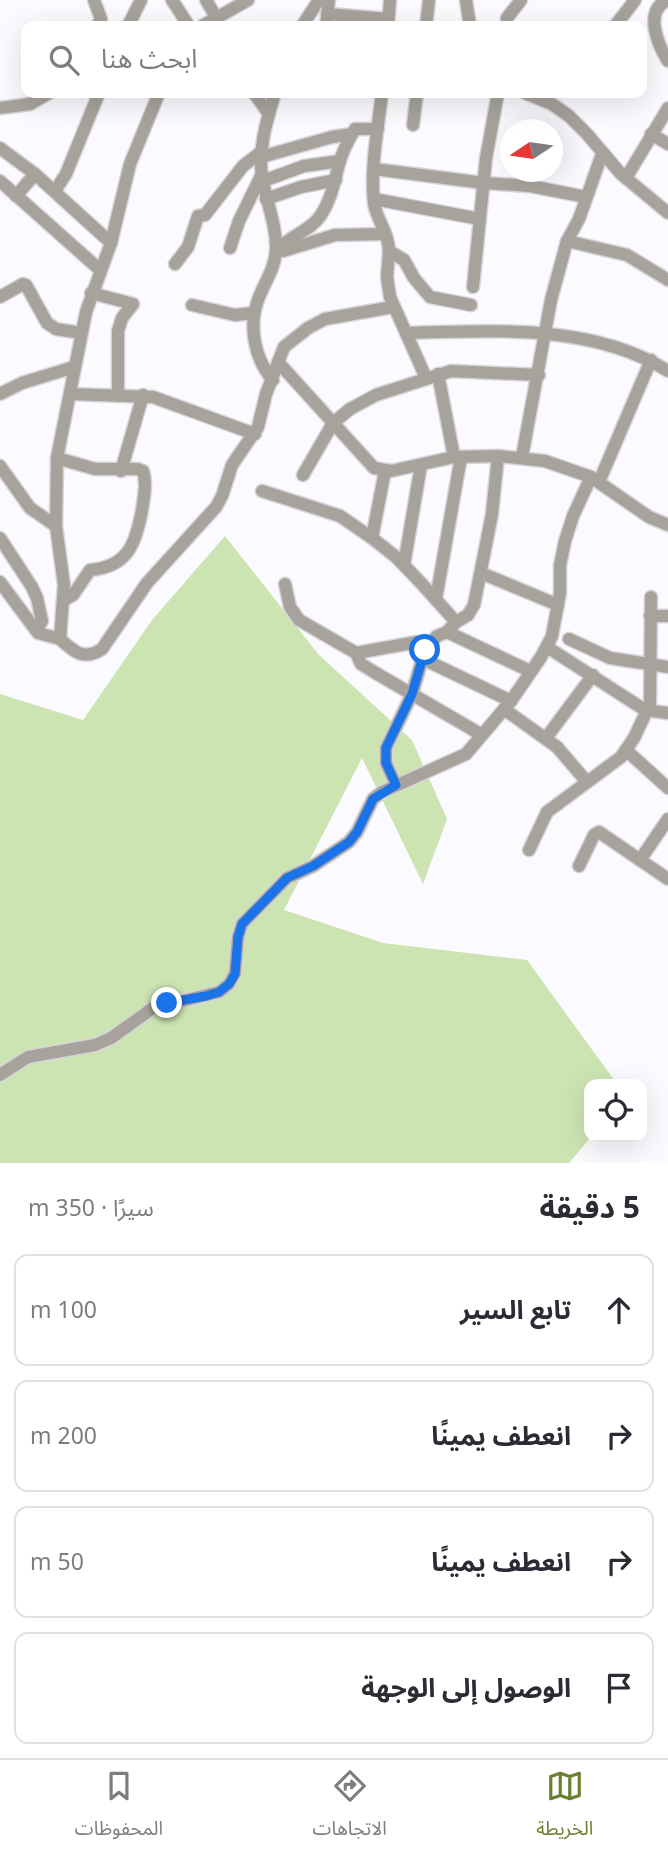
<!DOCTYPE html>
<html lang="ar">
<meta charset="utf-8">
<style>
body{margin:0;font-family:Georgia,"Noto Sans Arabic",serif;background:#f7f7f7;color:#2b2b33;direction:rtl}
.controls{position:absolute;right:21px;bottom:21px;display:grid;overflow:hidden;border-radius:14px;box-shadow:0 7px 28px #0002}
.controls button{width:63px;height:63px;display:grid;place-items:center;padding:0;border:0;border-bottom:2px solid #e1e1e2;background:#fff;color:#2b2b33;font:35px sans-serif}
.compass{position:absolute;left:500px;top:119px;width:63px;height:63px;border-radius:50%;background:#fff;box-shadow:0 7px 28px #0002;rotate:257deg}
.stop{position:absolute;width:21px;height:21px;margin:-16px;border:5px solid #1a73e8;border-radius:50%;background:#fff}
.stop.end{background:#1a73e8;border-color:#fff;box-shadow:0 2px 7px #0008}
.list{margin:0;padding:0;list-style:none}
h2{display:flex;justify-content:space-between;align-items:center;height:91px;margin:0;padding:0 28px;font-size:30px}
h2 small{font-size:23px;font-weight:400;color:#7c7c81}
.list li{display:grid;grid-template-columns:46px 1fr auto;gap:21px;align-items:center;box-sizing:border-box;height:112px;margin:0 14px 14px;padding:0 14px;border:2px solid #e1e1e2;border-radius:14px}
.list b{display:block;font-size:26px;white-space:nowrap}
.list em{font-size:23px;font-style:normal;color:#7c7c81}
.icon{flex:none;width:38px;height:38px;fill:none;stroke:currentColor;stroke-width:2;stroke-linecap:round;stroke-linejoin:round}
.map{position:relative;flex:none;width:668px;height:1163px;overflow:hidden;direction:ltr}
.search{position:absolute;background:#fff;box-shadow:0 7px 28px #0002;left:21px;right:21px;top:21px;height:77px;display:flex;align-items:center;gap:18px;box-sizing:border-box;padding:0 24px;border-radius:14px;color:#7c7c81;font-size:26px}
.sheet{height:595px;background:#fff}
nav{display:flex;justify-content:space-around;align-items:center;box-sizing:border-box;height:98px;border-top:2px solid #e1e1e2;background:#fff;font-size:19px;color:#7c7c81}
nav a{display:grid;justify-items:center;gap:4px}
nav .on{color:#6a7f2f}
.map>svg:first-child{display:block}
.green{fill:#cce4b2}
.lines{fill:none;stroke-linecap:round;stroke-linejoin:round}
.minor-casing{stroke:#d6d5d9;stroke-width:15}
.minor{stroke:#a7a29b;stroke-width:12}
.route{stroke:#1a73e8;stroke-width:9}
</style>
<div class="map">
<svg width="668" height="1163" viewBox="0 0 668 1163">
<rect width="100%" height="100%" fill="#fbfafe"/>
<!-- green -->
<path class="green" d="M225,536L319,655L412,740L447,819L423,884L362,758L284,910L383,943L527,960L617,1084H589L591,1137L569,1163H0V694L83,720L152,620Z"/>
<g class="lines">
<!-- minor casing -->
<g class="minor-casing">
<g id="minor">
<path d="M94,0L101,19L97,26"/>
<path d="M172,0L189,26"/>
<path d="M206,0L216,17"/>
<path d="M466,0L470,26"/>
<path d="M668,0C643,10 658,45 668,61"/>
<path d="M327,14L388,19"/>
<path d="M128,26L141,0"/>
<path d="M202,26L248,0"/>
<path d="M302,26L319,0"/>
<path d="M326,26L329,0"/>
<path d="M388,26L390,0"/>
<path d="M426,26L429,0"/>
<path d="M507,26V18L521,0"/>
<path d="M615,26L635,0"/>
<path d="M254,93L269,114"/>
<path d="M382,93C378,129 370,167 374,204C377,220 389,234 389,251L404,260L414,278L430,297L471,305"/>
<path d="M525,93L552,104L569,116L587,134L621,174L668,213"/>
<path d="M0,108L30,104L49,93"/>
<path d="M413,125L417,93"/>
<path d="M651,134L668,144"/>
<path d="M0,148L35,174L111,243"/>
<path d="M261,157L332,137L352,134"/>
<path d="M374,169L484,183L530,186L586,197"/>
<path d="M626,178L668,108"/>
<path d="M0,181L100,270"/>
<path d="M263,181L304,166L340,161"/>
<path d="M55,191L66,174L99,93"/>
<path d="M16,196L35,174"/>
<path d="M266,199L301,187L336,180"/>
<path d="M374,199L480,219"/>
<path d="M567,241L627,255L668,280"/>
<path d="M230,248L239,221L262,174"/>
<path d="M283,251L335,235L385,234"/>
<path d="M389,251L387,277L390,297L426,378"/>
<path d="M276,253C287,236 310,232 321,215C332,198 334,182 339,164C342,153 349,139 355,129H378"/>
<path d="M175,264L188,247L198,216L205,215L243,166L261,152"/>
<path d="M473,287L486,158L498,93"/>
<path d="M91,293L133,304L122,318L118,331V396"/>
<path d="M0,297L23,284L26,285L47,323L56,329L81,333"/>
<path d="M192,305L235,315L254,313"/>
<path d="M406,333C491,331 592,323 668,371"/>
<path d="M278,362L374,468L391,471L454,457L498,456L545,461L591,477L649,517L668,525"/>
<path d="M438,374L454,457"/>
<path d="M273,380C255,360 248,327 258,300C264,283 275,269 276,250C277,226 266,201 262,177C258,148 267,120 275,93"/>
<path d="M0,394L22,383L74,367"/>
<path d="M70,394L153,397L255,434"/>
<path d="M522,457L551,300L567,241L579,219L602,154"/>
<path d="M57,458L95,469H138L143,471C147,483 144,497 142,510C136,543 128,567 90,570L73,595L64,600"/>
<path d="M0,466L30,508L56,526"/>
<path d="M121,471L143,395"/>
<path d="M303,475L333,423L350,409L376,395L451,371L539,375"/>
<path d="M599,482L651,360"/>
<path d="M262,491L340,516L372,538L396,557L421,583L456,622"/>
<path d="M0,538L32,587L37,598L42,621L36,630"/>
<path d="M372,538L385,471"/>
<path d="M404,565L421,465"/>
<path d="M481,573L558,605"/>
<path d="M0,582L38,633L60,639L64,585L56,526L57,458L86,312L111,243L130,164L159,93"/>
<path d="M285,584L290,607L299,620L356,653L417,642L428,645"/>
<path d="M436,599L461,457"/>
<path d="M650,616H668"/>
<path d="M447,632L530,671"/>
<path d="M60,639C74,652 84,661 102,649L147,583L216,507L222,496L232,465L258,427L266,394L284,347L308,328L325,319L393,307"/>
<path d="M569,639L610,658L668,667"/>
<path d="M547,647L645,710L668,713"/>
<path d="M356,653L361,664L374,672L482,735"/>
<path d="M423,659L511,701"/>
<path d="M504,709L557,747L587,782"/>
<path d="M546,738L593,675"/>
<path d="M627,751L668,788"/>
<path d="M396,785L386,763V748L412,694L425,650L437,636L447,632L456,622L468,615L474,605L492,514L498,456"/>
<path d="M529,850L547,812L621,757L634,738L650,704L651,597"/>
<path d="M640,860L668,819"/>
<path d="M579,866L594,835L599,832L668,879"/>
<path d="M0,1075L28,1057L95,1045L111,1038L153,1008L219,992L229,984L235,973L238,937L242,924L287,878L313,866L349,842L357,832L373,799L382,792L466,754L511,701L541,657L552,636L554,625L560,593V565L565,541L573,516L591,477"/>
</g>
</g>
<!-- minor -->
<use href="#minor" class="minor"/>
</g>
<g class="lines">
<!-- route -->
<path class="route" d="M167,1003L206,996L219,992L229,984L235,974L238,937L242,924L287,878L313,866L349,842L357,832L373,799L396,785L386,763V748L412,694L425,650"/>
</g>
</svg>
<div class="controls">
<button><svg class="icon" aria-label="locate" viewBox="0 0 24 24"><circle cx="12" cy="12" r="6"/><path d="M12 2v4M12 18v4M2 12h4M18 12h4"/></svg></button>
</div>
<svg class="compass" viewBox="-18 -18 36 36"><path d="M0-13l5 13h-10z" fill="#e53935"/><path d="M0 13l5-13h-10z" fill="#7c7c81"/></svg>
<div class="stop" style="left:425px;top:650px"></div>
<div class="stop end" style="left:167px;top:1003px"></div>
<div class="search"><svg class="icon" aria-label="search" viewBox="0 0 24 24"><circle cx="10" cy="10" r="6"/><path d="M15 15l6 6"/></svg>ابحث هنا</div>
</div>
<section class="sheet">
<h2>5 دقيقة<small>سيرًا · 350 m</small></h2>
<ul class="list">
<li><svg class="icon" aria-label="ahead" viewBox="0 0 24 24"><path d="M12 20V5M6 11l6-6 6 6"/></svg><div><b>تابع السير</b></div><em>100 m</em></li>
<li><svg class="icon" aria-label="right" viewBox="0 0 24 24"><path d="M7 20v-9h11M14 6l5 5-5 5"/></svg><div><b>انعطف يمينًا</b></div><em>200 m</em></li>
<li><svg class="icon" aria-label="right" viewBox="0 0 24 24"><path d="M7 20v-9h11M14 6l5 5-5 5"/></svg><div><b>انعطف يمينًا</b></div><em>50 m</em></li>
<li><svg class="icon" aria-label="arrive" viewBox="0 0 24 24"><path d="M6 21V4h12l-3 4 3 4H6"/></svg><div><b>الوصول إلى الوجهة</b></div></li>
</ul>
</section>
<nav>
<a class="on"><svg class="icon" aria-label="map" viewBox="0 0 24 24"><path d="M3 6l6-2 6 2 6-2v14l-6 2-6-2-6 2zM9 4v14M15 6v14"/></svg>الخريطة</a>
<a><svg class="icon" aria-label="directions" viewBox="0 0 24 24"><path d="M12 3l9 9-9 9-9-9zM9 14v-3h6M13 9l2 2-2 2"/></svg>الاتجاهات</a>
<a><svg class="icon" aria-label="saved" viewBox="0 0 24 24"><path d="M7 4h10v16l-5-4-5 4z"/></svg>المحفوظات</a>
</nav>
